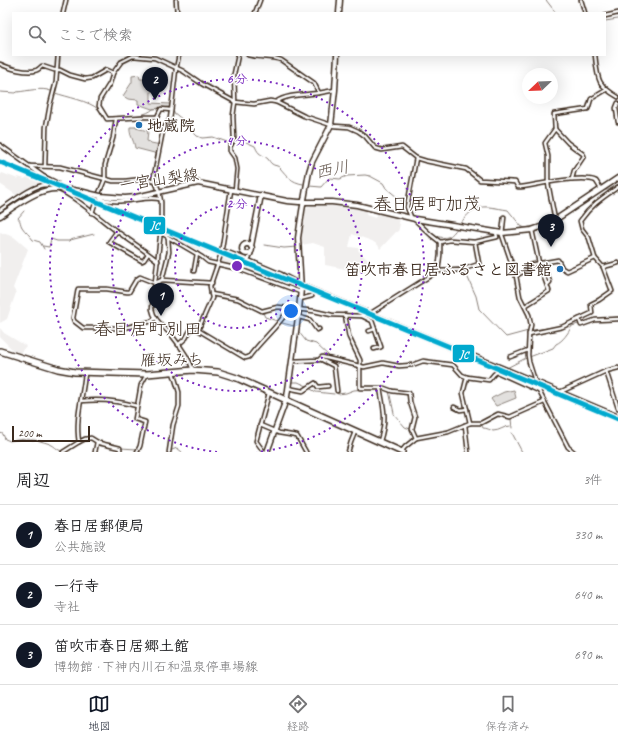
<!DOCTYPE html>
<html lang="ja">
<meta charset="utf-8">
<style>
body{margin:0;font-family:Caveat,"Klee One",sans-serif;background:#f2f2f2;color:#202124}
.compass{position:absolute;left:522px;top:68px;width:36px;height:36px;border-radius:50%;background:#fff;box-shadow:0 4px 16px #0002;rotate:247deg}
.scale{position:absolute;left:12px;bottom:10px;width:78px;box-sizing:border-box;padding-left:4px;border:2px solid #3b2a1e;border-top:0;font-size:11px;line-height:14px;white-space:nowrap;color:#3b2a1e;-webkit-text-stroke:3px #fff;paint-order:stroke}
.you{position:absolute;left:291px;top:311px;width:14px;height:14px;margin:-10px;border:3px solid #fff;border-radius:50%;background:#1a73e8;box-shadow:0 0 0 6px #1a73e833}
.badge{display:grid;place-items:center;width:26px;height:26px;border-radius:50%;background:#111827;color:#fff;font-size:13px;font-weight:700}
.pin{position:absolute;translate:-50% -33px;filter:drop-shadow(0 1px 2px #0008)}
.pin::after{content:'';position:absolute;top:21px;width:14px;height:12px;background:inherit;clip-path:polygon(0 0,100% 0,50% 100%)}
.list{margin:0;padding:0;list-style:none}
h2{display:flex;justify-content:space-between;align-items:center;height:52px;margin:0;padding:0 16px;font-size:17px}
h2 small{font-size:13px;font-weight:400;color:#757577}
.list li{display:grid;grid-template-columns:26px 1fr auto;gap:12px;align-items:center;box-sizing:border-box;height:60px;padding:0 16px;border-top:1px solid #e0e0e0}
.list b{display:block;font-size:15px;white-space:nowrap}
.list p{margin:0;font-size:13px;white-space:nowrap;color:#757577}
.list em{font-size:13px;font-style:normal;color:#757577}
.icon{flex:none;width:22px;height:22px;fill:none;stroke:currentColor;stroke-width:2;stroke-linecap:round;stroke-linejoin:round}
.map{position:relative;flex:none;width:618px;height:452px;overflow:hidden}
.search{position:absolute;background:#fff;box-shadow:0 4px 16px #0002;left:12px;right:12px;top:12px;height:44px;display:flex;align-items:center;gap:10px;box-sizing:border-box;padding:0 14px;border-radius:0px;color:#757577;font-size:15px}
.sheet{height:232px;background:#fff}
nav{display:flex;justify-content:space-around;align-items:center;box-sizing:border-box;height:56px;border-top:1px solid #e0e0e0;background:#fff;font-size:11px;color:#757577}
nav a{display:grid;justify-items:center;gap:2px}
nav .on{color:#111827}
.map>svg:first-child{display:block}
.built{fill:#f1efee}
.green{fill:#e2e0de;stroke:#8e857e}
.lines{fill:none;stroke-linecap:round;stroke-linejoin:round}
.stream{stroke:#887e77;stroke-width:1}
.street-casing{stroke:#3b2a1e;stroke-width:5.5}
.secondary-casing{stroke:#3b2a1e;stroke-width:7}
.highway-casing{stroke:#3b2a1e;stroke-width:8}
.street{stroke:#fff;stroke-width:2.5}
.secondary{stroke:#fff;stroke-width:4}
.highway{stroke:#fff;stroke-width:5}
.secondary-bridge-casing{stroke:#3b2a1e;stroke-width:7;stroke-linecap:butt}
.secondary-bridge{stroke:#fff;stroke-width:4}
.rail-1-casing{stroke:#fff;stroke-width:8}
.rail-1{stroke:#00a9ce;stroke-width:5}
.ring{fill:none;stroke:#7b2cbf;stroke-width:2;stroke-dasharray:2 4}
.poi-dot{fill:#1f6fb2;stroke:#fff;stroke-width:1.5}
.labels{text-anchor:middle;stroke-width:3;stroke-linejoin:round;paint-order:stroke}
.poi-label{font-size:16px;font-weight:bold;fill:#3b2a1e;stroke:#fff;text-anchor:start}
.street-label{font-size:16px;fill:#3b2a1e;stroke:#fff}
.water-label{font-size:17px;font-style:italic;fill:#685b52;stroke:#fff}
.quarter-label{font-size:18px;fill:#3b2a1e;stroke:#fff}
.centre{fill:#7b2cbf;stroke:#fff;stroke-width:2}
.ring-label{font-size:12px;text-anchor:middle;font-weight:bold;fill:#7b2cbf;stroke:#fff;stroke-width:3;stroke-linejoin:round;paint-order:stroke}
.line-badge{stroke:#fff;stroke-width:1.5}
.badge-label{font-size:11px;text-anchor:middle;font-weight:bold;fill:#fff}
</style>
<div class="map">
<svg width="618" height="452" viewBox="0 0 618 452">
<rect width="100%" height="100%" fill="#fff"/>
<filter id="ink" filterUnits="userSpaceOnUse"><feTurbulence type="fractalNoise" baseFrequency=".025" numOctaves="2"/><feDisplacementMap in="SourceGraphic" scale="8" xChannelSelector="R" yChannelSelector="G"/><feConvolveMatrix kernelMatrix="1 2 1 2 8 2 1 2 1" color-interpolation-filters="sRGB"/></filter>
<g filter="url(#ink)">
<!-- built -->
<g class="built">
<path d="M0,158L134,217L206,247L222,250L281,274L298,285L506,370L542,386L618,417V422L497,372L350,309L299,289L285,287L239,269L218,265L220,257L188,246L156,229L49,185L38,187L19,197L0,184V176L2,173L18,179V177L25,179L27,176L0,165Z"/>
<path d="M312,205L352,206L355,208L367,210L366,215L375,218L377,213L397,217L399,219L398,223L400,224L398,232H396L380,249L378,245L372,241L352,234L349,247L359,248L358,250L368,260L365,264L367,267L366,273L325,265V247L313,243L301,245L300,237L306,209Z"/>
<path d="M0,232L14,237L28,249L13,288L16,293L12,304L7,319L0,323Z"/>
<path d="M0,328L4,333L26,346L20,353L15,352L0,337Z"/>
</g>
<!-- green -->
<g class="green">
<path d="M139,75L140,79H143L144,81H145V85H149V89H153V91L151,92V103L171,104L170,107L152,109L138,104V100L128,99L123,96L132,82V76Z"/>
<path d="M130,127H136V128L148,131L147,141L150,142L151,143L161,145L158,154L135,148C134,140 129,135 130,127Z"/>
<path d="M514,390L516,398L496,406L491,399L492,398L504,392Z"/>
</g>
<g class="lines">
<!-- stream -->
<g class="stream">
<path d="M546,0L556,13"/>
<path d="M605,21L618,19"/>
<path d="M0,92L16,93L17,92C28,91 41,87 51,91"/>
<path d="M55,93C67,97 89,101 98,109C100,111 102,114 104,117"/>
<path d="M173,112L183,120L187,122L194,133L197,136L202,138L213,137L230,143"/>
<path d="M126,117C134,116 147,115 153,109L170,107"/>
<path d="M246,142L255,146C259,156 261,153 268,159C269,160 270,163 272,164C274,166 278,165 280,168C287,176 291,182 303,184"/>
<path d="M309,186L321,187L328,179L330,178L340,179L347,176L365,175L370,176L383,183L386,188L408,206L413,216"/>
<path d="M604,190H608L618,184"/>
<path d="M24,211L18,218C21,221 20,224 22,227C25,232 30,235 33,240L40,242L44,249"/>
<path d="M556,217L597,190"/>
<path d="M420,222L431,233"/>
<path d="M546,223L553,218"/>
<path d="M460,224C476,202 483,206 508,210L521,226L525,228L539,225"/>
<path d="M434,236C448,239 450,238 458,227"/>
<path d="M264,245L284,248L297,247"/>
<path d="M43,246L49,247L51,239L57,241H69L70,240L94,234"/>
<path d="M464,269L476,296L479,309L506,337L532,330L557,327"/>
<path d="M260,312L263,313L265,317L277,321"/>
<path d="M601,319L618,317"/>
<path d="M282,323L294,326"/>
<path d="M562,326L569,322"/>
<path d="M298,331L306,341L316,344L330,357L358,364"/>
<path d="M396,364L414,363L422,360"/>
<path d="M362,365L379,363"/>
<path d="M458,368L465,375L481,378"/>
<path d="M503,370L524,359L553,348L556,344C563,341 568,333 572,326L588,321"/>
<path d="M292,382H298L307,386"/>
<path d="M309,388L316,392L334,394"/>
<path d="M389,391L394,413"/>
<path d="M338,394L346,393L354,390L366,389"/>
<path d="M394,414L405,427L410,429"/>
<path d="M511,419L512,428"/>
<path d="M481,424L483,428C487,428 490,430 493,431C500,431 504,426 510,426"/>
<path d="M0,433L3,434L5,439L10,441C25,438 36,439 50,444C55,446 56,449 61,451L77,441"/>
<path d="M512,433L522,452"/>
<path d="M428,437L432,436"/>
<path d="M81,439L90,437"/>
<path d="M121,448L136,449"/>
<path d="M172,450L177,448L182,452"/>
<path d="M139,451L141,452"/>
</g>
<!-- street casing -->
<g class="street-casing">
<g id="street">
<path d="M176,0L177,13"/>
<path d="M581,0L585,13"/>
<path d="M63,13L66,0"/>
<path d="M255,13L260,0"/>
<path d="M605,16L618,13"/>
<path d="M248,55C259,58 270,56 281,60L314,83L319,93L335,90"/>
<path d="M595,55C598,79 596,84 618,97"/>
<path d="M0,64C8,68 28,74 37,70C39,69 41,67 42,66L54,70H60L70,75L85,79L92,78L106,70L113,73"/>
<path d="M276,102C287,94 305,95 319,93"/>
<path d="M618,103L616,108L618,122"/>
<path d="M171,110L161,109L157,117H142L107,119L99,106L100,99L110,83L113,73L121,62L133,56L155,58L183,71L202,84L235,102L254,104L270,101L276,102L304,116L334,126L349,127L358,131L365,136L375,148L382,150L402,147L416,158L426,161L466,169L480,180L515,182L518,187H521C537,185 583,174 596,181L601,189"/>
<path d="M0,145L43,176L57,183L58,189"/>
<path d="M28,166L60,167L113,181H125L143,179L153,181L156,183L159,191L161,202V229L152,309C154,321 165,327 173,337C181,347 189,358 193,370"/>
<path d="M45,166L46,127L50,105L56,82L58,55"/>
<path d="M572,179L574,171L584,156L583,154L568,143L555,129L554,114L588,109L591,99L606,90"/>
<path d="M153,181L163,130L170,119L171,112L176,69L179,55"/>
<path d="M231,190L221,254L210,286L212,298L198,330L245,358L249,357C261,340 278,327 289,309"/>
<path d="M235,190L237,169L235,158L230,151V147L234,139L233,116L235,102L234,74L238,55"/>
<path d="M97,198C105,200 113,202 122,201C135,201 148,196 160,199"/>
<path d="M0,210C11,203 33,185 45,185C65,187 99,218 115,230C129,240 144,250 158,261"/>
<path d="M92,213L97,198L105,179V165L113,138L116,119"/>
<path d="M411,217L407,207L416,158"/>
<path d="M504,217L502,235L516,276L526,270L530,265L558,260L562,268L567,271L595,258"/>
<path d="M415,220L431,235L440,242L450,240L475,242L497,237L496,233"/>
<path d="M555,220L548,183V156L545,143L555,129"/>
<path d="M117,231L109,242L142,261L144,260L148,254"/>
<path d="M161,233L202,257L208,262L239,269L300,292"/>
<path d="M222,250L248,260"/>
<path d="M251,254L248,260L281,274L300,284L535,381"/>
<path d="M603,267L618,263"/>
<path d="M541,270H545L550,282L547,285"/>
<path d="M194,271L197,254"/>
<path d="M438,271L440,255V242"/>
<path d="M516,276L520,297L529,315L531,325L529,334L528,355L529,362L535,381L618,416"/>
<path d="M162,280L169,252L168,238"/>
<path d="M211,294L238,299L262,311L278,307L314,311L332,315L362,316L366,311"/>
<path d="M300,299L312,296"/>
<path d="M525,306L549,291L539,263L532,230"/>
<path d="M371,313L438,271L461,270L479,264L475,242"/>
<path d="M345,315L349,337L360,360V388H384L392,391L409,393L410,402L415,417L412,429L416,438"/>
<path d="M362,316L372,321L381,347L374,349"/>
<path d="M299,317L310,320L317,330L319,329"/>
<path d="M155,318L152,321L124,328H83L74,321L73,318L78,289H107L127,292H129L136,280L140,277L155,283L162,280L212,283"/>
<path d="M579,319L581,325L595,320L618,319"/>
<path d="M369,331L375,329"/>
<path d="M529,334L562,327L592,313L591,304L599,300L612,291L603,267L595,258L589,238L582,229L580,221C591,205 602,198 618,187"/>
<path d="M178,345L186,338L191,329L200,325"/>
<path d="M510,357L528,350"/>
<path d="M320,359L334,366L337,391"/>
<path d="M292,361L319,360L322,357L364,367L383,363L399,366L412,365L423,361L453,365L462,375L467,377L489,380L494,374L497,372L539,391"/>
<path d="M606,371L618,408"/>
<path d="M467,377L463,393L470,423"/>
<path d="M541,385L539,391L568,447L574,452"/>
<path d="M288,388L303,391L315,383L318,387L328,386"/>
<path d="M380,388C384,410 387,419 380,441"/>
<path d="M560,392L606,371L618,368"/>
<path d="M81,401C100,399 119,401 137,406"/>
<path d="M454,407L460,410L467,409"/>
<path d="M260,425L279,433L297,436L306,452"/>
<path d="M465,425L468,452"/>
<path d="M79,442C75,418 83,396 85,373"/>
<path d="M63,452L79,442L85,439L91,438L99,443L120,448V452"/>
<path d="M95,452L97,442"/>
<path d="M137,452L140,446L145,422L135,419L141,385L147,374"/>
<path d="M169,452L173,425L179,406V392L173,372"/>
<path d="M264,452L256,441L269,393"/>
<path d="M348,452L351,442L355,432"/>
<path d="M401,452L405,447L416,438L448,432L470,423H481L498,414L510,417L544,402"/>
</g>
</g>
<!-- secondary casing -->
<g class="secondary-casing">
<g id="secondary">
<path d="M339,13L340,0"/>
<path d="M100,196L125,198L136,197L198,183L287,201L299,202H332L357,205L415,219L502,233L532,230L549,224L618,178"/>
<path d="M0,216L6,212"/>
<circle cx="247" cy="249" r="5"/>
<path d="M251,246L261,195"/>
<path d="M267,452L287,397L299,310L301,289L298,238L302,211L309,172L312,162L331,125L335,90L337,55"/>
</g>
</g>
<!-- highway casing -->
<g class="highway-casing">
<path id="highway" d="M0,351L58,369L75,372L147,374L193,370L218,372L237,378L402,452"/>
</g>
<!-- street -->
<use href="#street" class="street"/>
<!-- secondary -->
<use href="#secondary" class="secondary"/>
<!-- highway -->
<use href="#highway" class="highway"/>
<!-- secondary-bridge casing -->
<g class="secondary-bridge-casing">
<path id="secondary-bridge" d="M6,212C45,185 55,184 100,196"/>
</g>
<!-- secondary-bridge -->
<use href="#secondary-bridge" class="secondary-bridge"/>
<!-- rail-1 casing -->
<g class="rail-1-casing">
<path id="rail-1" d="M0,162L455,349L468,356L618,419"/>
</g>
<!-- rail-1 -->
<use href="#rail-1" class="rail-1"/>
</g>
</g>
<!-- distance rings -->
<g class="ring">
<circle cx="237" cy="266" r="62"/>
<circle cx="237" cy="266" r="125"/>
<path d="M217 452A187 187 0 1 1 257 452"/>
</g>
<!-- markers -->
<g class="poi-dot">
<circle cx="139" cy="125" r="4"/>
<circle cx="560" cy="269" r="4"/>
</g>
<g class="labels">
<!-- poi labels -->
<g class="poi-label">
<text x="147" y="131">地蔵院</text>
<text x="552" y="275" text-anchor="end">笛吹市春日居ふるさと図書館</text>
</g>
<!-- street labels -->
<g class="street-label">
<text transform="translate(159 179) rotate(-8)" y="6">一宮山梨線</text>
<text transform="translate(172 359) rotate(-1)" y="6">雁坂みち</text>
</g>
<!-- water labels -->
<g class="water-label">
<text transform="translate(332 169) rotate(-11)" y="6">西川</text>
</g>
<!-- quarter labels -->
<g class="quarter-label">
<text x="427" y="210">春日居町加茂</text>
<text x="148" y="335">春日居町別田</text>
</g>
</g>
<circle cx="237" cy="266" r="6" class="centre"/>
<g class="ring-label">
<text x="237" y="83">6 分</text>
<text x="237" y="145">4 分</text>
<text x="237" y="208">2 分</text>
</g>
<g class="line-badge">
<rect x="143" y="216" width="23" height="19" rx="4" fill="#00a9ce"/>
<rect x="452" y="344" width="23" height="19" rx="4" fill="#00a9ce"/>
</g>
<g class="badge-label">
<text x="155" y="229">JC</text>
<text x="464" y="358">JC</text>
</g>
</svg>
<svg class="compass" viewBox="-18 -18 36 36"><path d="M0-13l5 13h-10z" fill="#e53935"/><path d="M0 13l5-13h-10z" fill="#757577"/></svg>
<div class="scale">200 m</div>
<div class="you"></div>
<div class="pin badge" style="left:161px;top:316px">1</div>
<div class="pin badge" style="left:155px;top:100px">2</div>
<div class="pin badge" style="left:551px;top:247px">3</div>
<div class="search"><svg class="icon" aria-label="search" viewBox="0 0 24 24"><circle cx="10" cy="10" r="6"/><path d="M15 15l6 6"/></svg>ここで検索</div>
</div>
<section class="sheet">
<h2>周辺<small>3件</small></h2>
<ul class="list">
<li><span class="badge">1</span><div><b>春日居郵便局</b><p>公共施設</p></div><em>330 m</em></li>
<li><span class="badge">2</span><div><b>一行寺</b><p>寺社</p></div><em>640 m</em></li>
<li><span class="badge">3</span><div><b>笛吹市春日居郷土館</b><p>博物館 · 下神内川石和温泉停車場線</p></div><em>690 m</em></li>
</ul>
</section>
<nav>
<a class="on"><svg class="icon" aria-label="map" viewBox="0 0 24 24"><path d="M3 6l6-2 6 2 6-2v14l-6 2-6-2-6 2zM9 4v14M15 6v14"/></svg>地図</a>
<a><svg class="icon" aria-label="directions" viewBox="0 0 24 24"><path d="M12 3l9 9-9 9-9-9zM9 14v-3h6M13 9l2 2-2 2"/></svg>経路</a>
<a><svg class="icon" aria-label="saved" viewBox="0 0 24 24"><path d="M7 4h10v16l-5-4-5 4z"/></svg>保存済み</a>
</nav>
